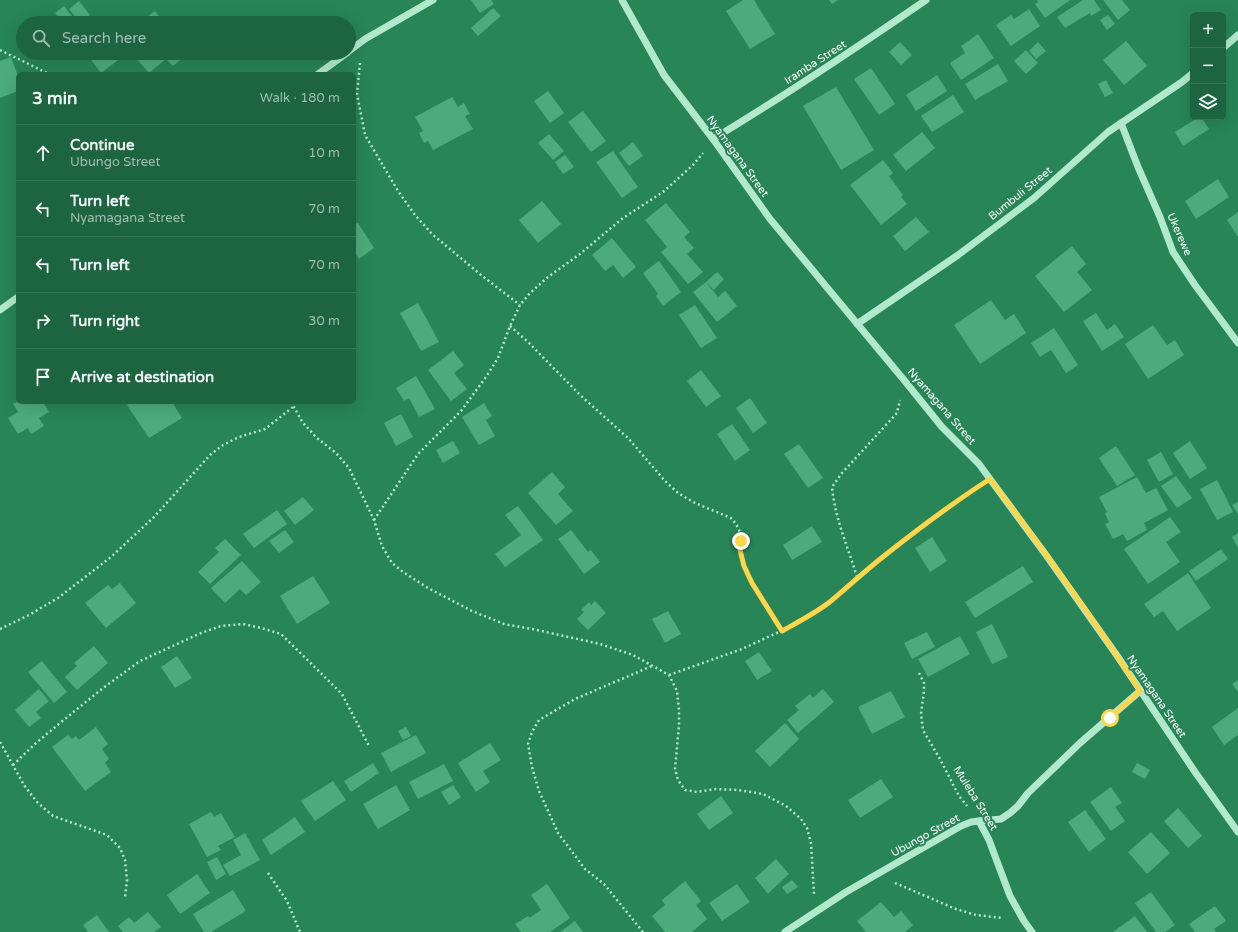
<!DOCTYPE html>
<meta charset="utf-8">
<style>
body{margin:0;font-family:"Varela Round",sans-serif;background:#256a48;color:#f1f3f6}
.controls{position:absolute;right:12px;top:12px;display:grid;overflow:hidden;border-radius:6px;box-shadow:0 4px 16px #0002}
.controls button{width:36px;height:36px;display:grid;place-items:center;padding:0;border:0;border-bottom:1px solid #3b785a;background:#1d6441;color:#f1f3f6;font:20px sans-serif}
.stop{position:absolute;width:12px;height:12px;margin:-9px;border:3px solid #ffd54a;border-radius:50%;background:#fff}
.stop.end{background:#ffd54a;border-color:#fff;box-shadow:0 1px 4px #0008}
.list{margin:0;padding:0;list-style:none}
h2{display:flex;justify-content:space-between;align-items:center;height:52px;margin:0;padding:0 16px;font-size:17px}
h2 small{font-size:13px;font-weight:400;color:#a0bdb1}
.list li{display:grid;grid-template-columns:26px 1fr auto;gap:12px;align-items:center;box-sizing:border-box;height:56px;padding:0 16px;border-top:1px solid #3b785a}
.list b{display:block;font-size:15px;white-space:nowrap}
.list p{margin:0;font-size:13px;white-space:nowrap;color:#a0bdb1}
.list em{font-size:13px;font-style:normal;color:#a0bdb1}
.icon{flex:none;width:22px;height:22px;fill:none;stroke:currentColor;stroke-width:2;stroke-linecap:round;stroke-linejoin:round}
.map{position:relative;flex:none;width:1238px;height:932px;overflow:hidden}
.search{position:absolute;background:#1d6441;box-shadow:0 4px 16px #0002;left:16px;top:16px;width:340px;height:44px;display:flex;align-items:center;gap:10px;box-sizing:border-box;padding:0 14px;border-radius:22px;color:#a0bdb1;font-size:15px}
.panel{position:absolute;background:#1d6441;box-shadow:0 4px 16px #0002;left:16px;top:72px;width:340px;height:332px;border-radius:6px}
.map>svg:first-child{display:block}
.building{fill:#4cab7b}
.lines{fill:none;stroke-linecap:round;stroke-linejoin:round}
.path{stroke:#b2e8cc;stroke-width:2.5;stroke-dasharray:2 3;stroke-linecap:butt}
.minor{stroke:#b2e8cc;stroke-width:7}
.route{stroke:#ffd54a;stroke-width:5}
.labels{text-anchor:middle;stroke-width:4;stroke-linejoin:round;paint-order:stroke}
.street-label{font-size:11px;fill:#fff;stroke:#278557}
</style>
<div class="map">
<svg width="1238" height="932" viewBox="0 0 1238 932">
<rect width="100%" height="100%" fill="#278557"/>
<!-- building -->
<g class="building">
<path d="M471,0H491L494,4L480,13Z"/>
<path d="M743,0H754L775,34L750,49L726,11Z"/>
<path d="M829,0H838L832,4Z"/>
<path d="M1037,0H1070L1045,18L1035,4L1038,2Z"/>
<path d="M1083,0H1094L1101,10L1091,16L1090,13L1065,28L1057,17Z"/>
<path d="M1103,0H1122L1130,10L1118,20Z"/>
<path d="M79,1L90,15L80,23L69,9Z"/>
<path d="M64,6L77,23H51L59,17L55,13Z"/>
<path d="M493,8L501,16L478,36L471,28Z"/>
<path d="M1029,9L1040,26L1011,46L996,25L1011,15L1014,19Z"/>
<path d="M155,11L164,23H139Z"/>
<path d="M1108,15L1115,24L1107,30L1100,20Z"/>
<path d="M978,34L994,58L961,80L950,63L965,53L961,46Z"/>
<path d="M1126,41L1147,66L1124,85L1103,60Z"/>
<path d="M900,42L912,55L901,65L889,52Z"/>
<path d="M1038,42L1046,51L1036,59L1029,51Z"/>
<path d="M1026,50L1038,63L1026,74L1014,61Z"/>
<path d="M94,53H117L121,58L101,73L89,57Z"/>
<path d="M140,53H180L184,57L173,66L166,59L149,73L135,57Z"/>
<path d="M11,57L18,76V91L0,98V61Z"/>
<path d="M998,64L1008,81L975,100L965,84Z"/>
<path d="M871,68L895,104L879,115L854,79Z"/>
<path d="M937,75L947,91L916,111L906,95Z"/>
<path d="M1106,80L1113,93L1105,97L1098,84Z"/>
<path d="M836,87L874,150L841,170L803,106Z"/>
<path d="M548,91L564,113L550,123L534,101Z"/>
<path d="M953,95L964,112L932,132L921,116Z"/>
<path d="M452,97L458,107L464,103L470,114L465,116L473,129L433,150L428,141L424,143L419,133L423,131L415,117Z"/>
<path d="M583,111L606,141L591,152L568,122Z"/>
<path d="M1199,117H1201L1209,129L1183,146L1175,132Z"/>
<path d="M922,132L935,148L906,171L893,155Z"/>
<path d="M549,134L564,151L553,160L538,143Z"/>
<path d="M633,142L643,156L629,166L619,153Z"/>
<path d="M613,151L638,187L622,198L596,162Z"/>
<path d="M565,155L574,167L563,174L555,162Z"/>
<path d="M883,160L893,173L889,176L903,195L901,197L907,204L881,225L850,185Z"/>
<path d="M1218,179L1229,197L1196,219L1185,201Z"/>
<path d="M542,201L561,224L538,243L519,220Z"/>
<path d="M666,203L690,232L684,237L694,248L687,254L703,272L688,284L661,252L667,247L645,220Z"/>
<path d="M1238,212V237L1227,220Z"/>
<path d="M916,217L929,232L905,251L893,236Z"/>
<path d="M358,223L374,248L359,259L354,251V225Z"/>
<path d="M612,238L636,267L623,278L613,265L605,271L592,255Z"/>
<path d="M1072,246L1086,264L1077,272L1092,290L1064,312L1035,276Z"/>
<path d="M659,261L681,292L663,306L656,296L658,294L643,273Z"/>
<path d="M717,272L724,279L714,290L706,282Z"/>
<path d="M706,282L718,297L725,291L737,306L717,322L693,292Z"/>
<path d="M991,300L1005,320L1014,314L1026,333L980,364L954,325Z"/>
<path d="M418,303L439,342L421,351L400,313Z"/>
<path d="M695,305L717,338L701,348L679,315Z"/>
<path d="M1096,313L1107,330L1115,324L1124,337L1102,351L1083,321Z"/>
<path d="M1153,325L1167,345L1175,340L1184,355L1148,379L1125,344Z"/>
<path d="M1054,328L1078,365L1066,373L1051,350L1040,357L1031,343Z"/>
<path d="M453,351L464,365L454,373L467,389L451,401L428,370Z"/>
<path d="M701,370L721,396L706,407L687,381Z"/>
<path d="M416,376L435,409L419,417L409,398L404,401L396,388Z"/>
<path d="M750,398L767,423L753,433L736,408Z"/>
<path d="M17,402H43L49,412L39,418L44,426L31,434L28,428L18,434L8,418L18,412L13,404Z"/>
<path d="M132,402H172L182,418L149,438L127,405Z"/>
<path d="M484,403L492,416L486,420L495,436L479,445L462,417Z"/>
<path d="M401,414L413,437L396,446L384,423Z"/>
<path d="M732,424L750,450L735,461L717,434Z"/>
<path d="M453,441L460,453L443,463L436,450Z"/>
<path d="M1190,441L1207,468L1190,479L1173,453Z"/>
<path d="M799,444L823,478L808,488L784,454Z"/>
<path d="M1116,446L1135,475L1117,486L1099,458Z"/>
<path d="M1161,452L1173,474L1159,482L1147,460Z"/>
<path d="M552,472L565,487L558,494L573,511L556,525L528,493Z"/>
<path d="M1176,476L1192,498L1177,508L1161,486Z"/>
<path d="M1137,477L1146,493L1156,488L1168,510L1144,523L1147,530L1127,541L1123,534L1113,539L1105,524L1109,522L1105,513L1107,512L1099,497Z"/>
<path d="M1217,480L1233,512L1217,520L1200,489Z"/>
<path d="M303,497L314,510L295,525L284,511Z"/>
<path d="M1238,502V514L1232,505Z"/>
<path d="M518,506L543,540L505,567L495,554L521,535L505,515Z"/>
<path d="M277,510L287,524L254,548L243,534Z"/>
<path d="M1170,517L1181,532L1166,542L1180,562L1148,584L1124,549Z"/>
<path d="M812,526L822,542L792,560L783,545Z"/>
<path d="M285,530L294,542L279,553L269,541Z"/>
<path d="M571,530L588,552L591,550L600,562L584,574L558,539Z"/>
<path d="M1238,533V548L1232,537Z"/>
<path d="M932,537L947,561L930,572L915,548Z"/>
<path d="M225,539L241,555L210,584L198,572L219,552L215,548Z"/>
<path d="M1221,549L1228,559L1196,581L1189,571Z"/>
<path d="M242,561L261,582L246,595L240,589L225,603L211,588Z"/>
<path d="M1023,566L1033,582L975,618L965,602Z"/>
<path d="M1188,573L1211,608L1177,631L1163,611L1154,617L1144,604Z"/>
<path d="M313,576L330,603L297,624L280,596Z"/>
<path d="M120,583L136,603L106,628L85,603L108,585L112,589Z"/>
<path d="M595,601L606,613L588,630L577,619L584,612L581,610L589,602L591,605Z"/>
<path d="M668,611L681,634L665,643L652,619Z"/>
<path d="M992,624L1008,657L992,664L976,632Z"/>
<path d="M927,632L935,647L912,659L904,643Z"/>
<path d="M960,636L970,654L928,677L918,659Z"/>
<path d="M94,646L108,663L77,690L65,677L77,666L74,663Z"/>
<path d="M759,652L772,671L757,680L745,661Z"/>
<path d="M177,656L192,678L175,688L161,667Z"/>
<path d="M42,661L67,692L54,703L28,672Z"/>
<path d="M1238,680V692L1232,684Z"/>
<path d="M39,689L49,701L36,712L41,718L29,727L15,710Z"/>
<path d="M823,689L834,702L798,733L787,720L799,710L795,706L810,694L813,698Z"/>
<path d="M891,691L905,717L872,734L858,707Z"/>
<path d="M1238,708V735L1224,745L1212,727Z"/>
<path d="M785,723L799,739L770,767L755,751Z"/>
<path d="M96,727L108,744L102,749L109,759L105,763L111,772L85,791L52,747L68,735L72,739L76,736L79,740Z"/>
<path d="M406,727L411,736L403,740L398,731Z"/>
<path d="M416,735L426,753L391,772L381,753Z"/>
<path d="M490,743L501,760L483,771L490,782L476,792L458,763Z"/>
<path d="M373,763L379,773L351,792L344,781Z"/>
<path d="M1137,763L1150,770L1145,779L1132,772Z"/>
<path d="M444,764L453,781L418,799L409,782Z"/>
<path d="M881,779L893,797L860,818L848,800Z"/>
<path d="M333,781L346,800L315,821L301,801Z"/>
<path d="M396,785L410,810L378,829L363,804Z"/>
<path d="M453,785L461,797L449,805L441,792Z"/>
<path d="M1111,787L1122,803L1115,807L1125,821L1111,831L1090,802Z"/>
<path d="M721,796L733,813L709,830L697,814Z"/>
<path d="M1178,808L1202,836L1188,848L1164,821Z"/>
<path d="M1085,810L1106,839L1089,852L1068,822Z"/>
<path d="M211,812L214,817L221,813L235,837L218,846L221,850L207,857L189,824Z"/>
<path d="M295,817L305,832L271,855L262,840Z"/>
<path d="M1151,832L1170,853L1147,874L1128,852Z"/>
<path d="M245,833L260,860L230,876L223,865L241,855L233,840Z"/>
<path d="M217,857L226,874L216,880L207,862Z"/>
<path d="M776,859L789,874L768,894L755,878Z"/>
<path d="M197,874L210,893L180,914L167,895Z"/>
<path d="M792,880L798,887L787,894L782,887Z"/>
<path d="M685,881L701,901L696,905L707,919L692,932H665L652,916L665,905L662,900Z"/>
<path d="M547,884L570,918L550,932H521L515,924L528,916L529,918L541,910L531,895Z"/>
<path d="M737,884L750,902L722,921L709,903Z"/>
<path d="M233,890L246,911L211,932H204L193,914Z"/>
<path d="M1151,892L1175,925L1165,932H1156L1135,903Z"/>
<path d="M881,902L894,917L901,911L913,925L905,932H866L857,921Z"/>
<path d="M1215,906L1226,921L1214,929L1216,932H1195L1189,924Z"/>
<path d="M148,912L161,927L154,932H123L118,926L129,917L134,923Z"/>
<path d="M97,915L109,932H88L83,925Z"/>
<path d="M1135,916L1147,932H1113Z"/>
<path d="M575,921L583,932H560Z"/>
</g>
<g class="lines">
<!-- path -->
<g class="path">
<path d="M0,50L49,74"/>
<path d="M360,63L357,94L365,135L398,191L415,215L432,234L481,275L520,305"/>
<path d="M510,326L528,342L579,394L628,438L665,481L678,493L695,503L731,518L736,524L740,532L741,541L740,550L744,566L752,583L781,631"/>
<path d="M291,402L303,423L317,438L336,453L349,468L374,520L382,546L392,563L403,572L428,588L472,611L504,624L537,630L600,644L633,655L669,675L677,691L679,710V725L675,769L678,780L685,790L697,792L716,789L738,790L763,794L786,806L801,819L807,828L811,843L814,894"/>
<path d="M374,520L418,454L461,411L486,377L498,358L510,326L520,305L530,293L548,277L580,254L623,218L663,192L693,165L703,153"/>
<path d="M857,577C848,547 835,519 832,487L842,473L897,413L900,400"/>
<path d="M0,629L29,615L58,598L111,557L154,517L210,455L223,445L239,437L265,429L293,407"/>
<path d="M919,673L924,683V691L921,714L923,730L940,759L959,796L967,806"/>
<path d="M669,675L742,649L781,631L809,616L830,601L857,577L885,555L976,488"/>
<path d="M0,742L24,785L37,802L53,816L107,835L120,848L125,860L127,880L125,898"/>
<path d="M13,765L35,744L60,723L103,688L140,661L201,633L221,626L243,624L261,628L281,634L342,694L369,746"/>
<path d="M268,873L287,901L300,932"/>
<path d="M895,883L956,909L976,915L1003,918"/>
<path d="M643,932L604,884L585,869L558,833L539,791L532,767L528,744L532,732L539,720L575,699L652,666"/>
</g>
<!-- minor -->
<g class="minor">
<path d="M622,0L664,75L713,139L770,219L904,380L942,427L979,464L990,479L1046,555L1118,657L1195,772L1238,832"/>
<path d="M1223,48L1238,35"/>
<path d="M349,51L365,39L433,0"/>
<path d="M318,74L347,53"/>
<path d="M1121,123L1138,167L1160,217L1173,252L1195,285L1238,343"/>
<path d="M713,139C786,95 856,48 926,0"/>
<path d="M0,310L18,297"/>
<path d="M857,324L958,255L1034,198L1108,132L1182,82L1193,73"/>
<path d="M979,821L989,840L1010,896L1024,921L1032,932"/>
<path d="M785,932L846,892L961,826L971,822L979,821L1001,819L1010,813L1018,806L1028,793L1080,743L1140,691"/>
</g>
</g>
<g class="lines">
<!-- route -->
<path class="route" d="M741,541L740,550L744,566L752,583L782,631C798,622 816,613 831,601C849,586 866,570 884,556C918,529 954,502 990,479C1042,548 1093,618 1140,691L1110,718"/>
</g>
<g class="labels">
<!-- street labels -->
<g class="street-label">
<text transform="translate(815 62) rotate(-33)" y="4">Iramba Street</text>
<text transform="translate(738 156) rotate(54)" y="4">Nyamagana Street</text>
<text transform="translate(1020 193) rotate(-39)" y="4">Bumbuli Street</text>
<text transform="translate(1180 234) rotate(66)" y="4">Ukerewe</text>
<text transform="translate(942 406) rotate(49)" y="4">Nyamagana Street</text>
<text transform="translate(1157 696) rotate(56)" y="4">Nyamagana Street</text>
<text transform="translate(976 798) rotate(58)" y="4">Muleba Street</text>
<text transform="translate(925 835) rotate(-29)" y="4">Ubungo Street</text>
</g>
</g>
</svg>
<div class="controls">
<button>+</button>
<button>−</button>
<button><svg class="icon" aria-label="layers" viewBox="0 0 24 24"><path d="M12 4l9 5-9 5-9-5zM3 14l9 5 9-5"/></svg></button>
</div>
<div class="stop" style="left:1110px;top:718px"></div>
<div class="stop end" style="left:741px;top:541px"></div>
<div class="search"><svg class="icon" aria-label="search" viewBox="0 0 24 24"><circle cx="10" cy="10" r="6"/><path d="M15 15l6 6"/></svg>Search here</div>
<section class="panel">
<h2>3 min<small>Walk · 180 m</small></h2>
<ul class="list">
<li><svg class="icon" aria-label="ahead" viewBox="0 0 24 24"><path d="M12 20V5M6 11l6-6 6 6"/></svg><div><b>Continue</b><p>Ubungo Street</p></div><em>10 m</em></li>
<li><svg class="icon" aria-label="left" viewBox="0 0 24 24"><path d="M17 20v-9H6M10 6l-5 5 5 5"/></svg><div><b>Turn left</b><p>Nyamagana Street</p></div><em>70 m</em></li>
<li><svg class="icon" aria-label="left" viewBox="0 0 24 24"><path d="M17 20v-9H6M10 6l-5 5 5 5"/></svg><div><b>Turn left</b></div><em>70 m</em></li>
<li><svg class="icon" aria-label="right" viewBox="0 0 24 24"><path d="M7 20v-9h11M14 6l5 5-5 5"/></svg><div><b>Turn right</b></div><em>30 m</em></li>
<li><svg class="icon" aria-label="arrive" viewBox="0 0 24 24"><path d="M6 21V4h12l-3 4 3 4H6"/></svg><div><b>Arrive at destination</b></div></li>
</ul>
</section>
</div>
